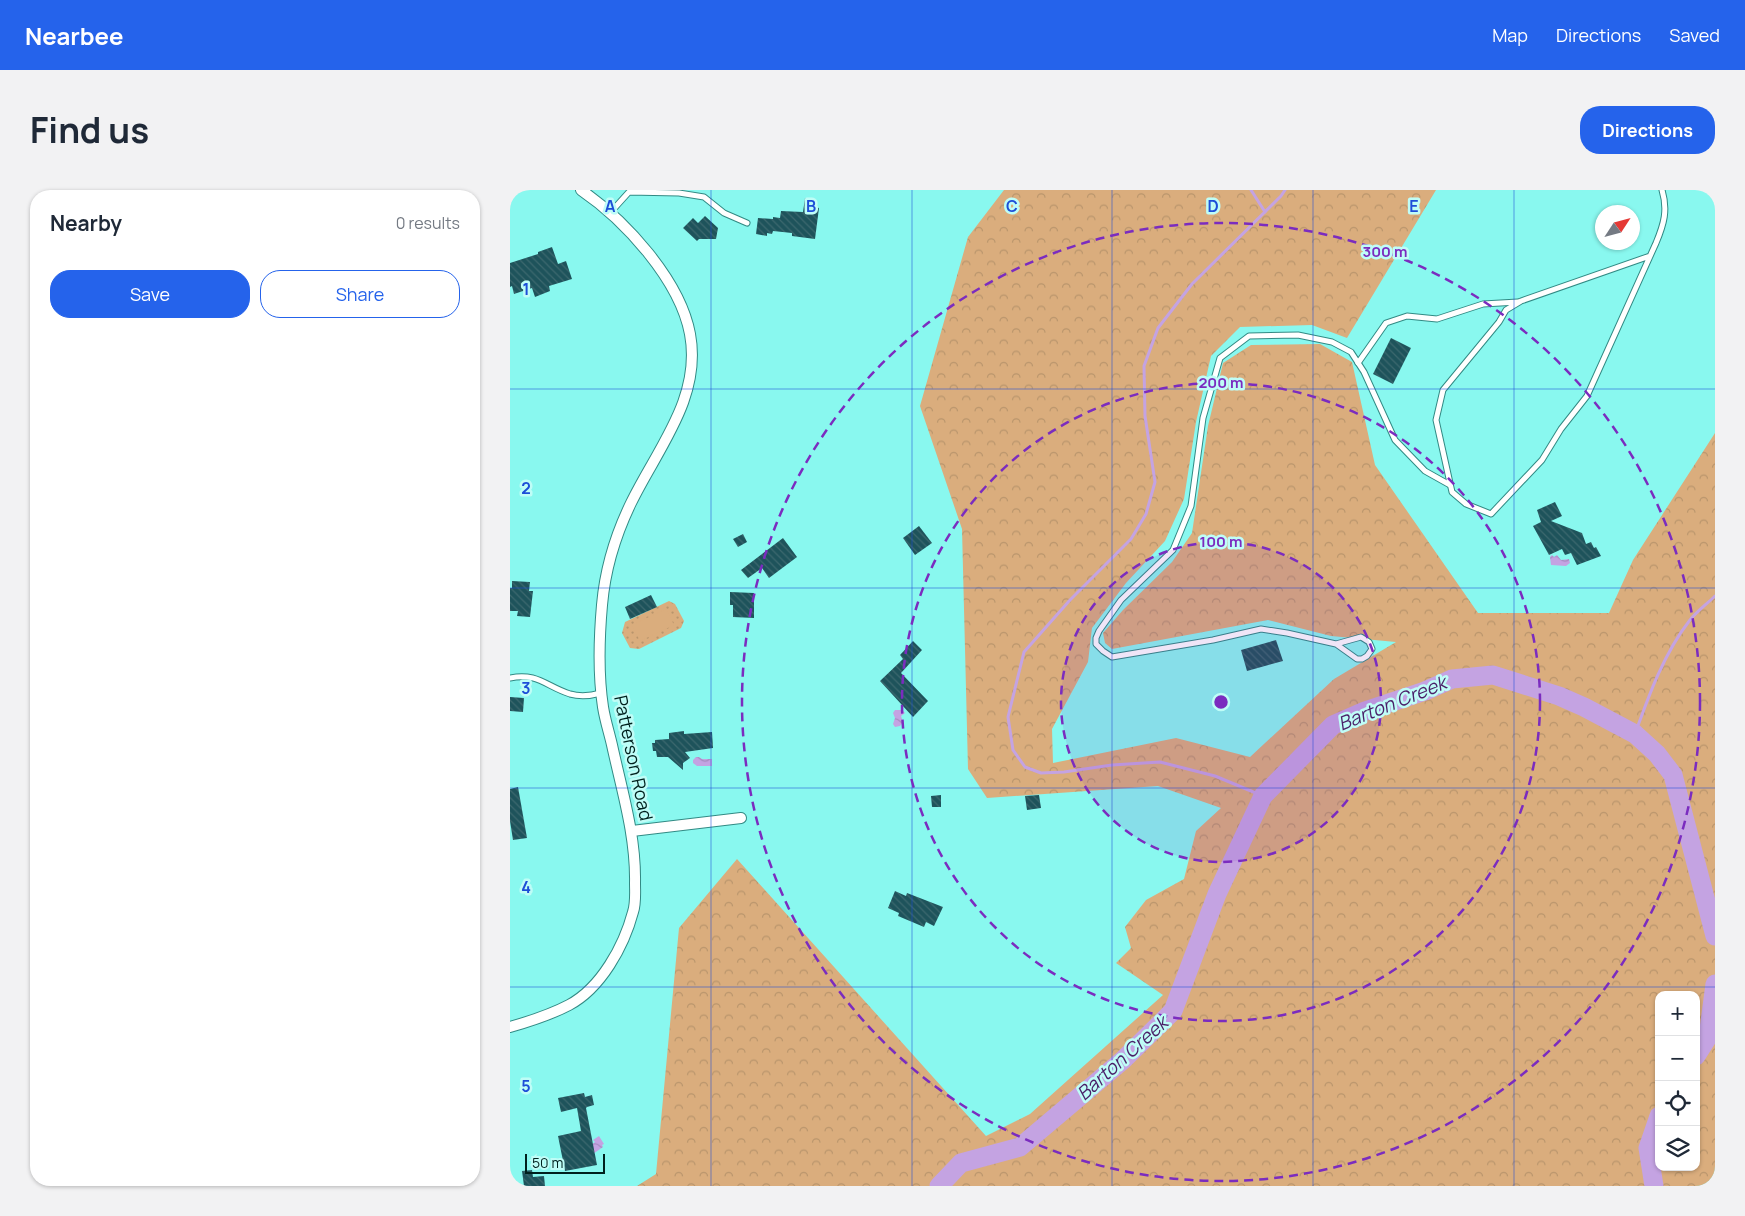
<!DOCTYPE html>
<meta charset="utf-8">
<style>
body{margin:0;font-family:Manrope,sans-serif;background:#f2f2f3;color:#1f2937}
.controls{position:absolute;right:15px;bottom:15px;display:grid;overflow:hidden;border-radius:10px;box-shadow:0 1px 4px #0004}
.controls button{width:45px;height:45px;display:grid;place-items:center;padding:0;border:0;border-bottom:1px solid #e0e1e3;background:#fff;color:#1f2937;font:25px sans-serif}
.compass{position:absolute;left:1085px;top:15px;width:45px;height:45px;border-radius:50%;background:#fff;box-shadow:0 1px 4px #0004;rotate:54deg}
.scale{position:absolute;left:15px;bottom:12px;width:80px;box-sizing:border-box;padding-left:5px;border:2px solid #00211e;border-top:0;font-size:14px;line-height:18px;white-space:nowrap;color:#00211e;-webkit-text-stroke:4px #bffdf7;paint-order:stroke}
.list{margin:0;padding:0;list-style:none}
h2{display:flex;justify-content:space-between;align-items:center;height:65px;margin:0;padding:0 20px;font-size:21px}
h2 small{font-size:16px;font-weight:400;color:#747a83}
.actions{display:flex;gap:10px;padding:15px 20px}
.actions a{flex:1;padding:11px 0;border:1px solid #2563eb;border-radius:20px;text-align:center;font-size:18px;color:#2563eb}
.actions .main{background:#2563eb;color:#fff}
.icon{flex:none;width:28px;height:28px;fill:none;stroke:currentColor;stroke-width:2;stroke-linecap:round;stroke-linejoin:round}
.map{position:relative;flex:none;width:1205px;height:996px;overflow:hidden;border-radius:20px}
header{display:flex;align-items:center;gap:30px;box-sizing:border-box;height:70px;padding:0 25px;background:#2563eb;color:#fff}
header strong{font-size:24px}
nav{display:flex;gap:28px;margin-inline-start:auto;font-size:18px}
.intro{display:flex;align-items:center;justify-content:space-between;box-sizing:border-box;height:120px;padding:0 30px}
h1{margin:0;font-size:35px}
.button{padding:12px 22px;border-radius:20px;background:#2563eb;color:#fff;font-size:18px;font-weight:700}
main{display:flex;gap:30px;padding:0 30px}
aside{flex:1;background:#fff;border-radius:20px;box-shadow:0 1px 4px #0004}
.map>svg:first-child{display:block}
.grass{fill:url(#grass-dots)}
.forest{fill:url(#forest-crowns);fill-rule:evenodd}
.garden{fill:#daad7d}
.water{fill:url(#water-waves)}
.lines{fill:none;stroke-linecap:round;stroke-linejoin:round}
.stream{stroke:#c4a3e2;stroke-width:3}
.river{stroke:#c4a3e2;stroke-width:19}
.building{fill:url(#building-back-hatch)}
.lane-casing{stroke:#328a84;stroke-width:7}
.street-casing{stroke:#328a84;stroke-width:12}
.lane{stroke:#fff;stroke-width:5}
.street{stroke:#fff;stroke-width:10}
.grid{fill:none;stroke:#1d4ed8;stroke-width:1;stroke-opacity:0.55}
.ring{fill:none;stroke:#7b2cbf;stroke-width:2.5;stroke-dasharray:9 6}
.labels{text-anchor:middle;stroke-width:5;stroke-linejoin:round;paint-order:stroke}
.street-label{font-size:18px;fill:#00211e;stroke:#bffdf7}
.water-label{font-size:19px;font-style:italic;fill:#4a1f68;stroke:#bffdf7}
.grid-label{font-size:16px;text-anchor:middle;font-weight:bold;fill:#1d4ed8;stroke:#bffdf7;stroke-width:5;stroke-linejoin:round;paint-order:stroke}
.centre{fill:#7b2cbf;stroke:#bffdf7;stroke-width:2.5}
.ring-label{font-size:15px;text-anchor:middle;font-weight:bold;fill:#7b2cbf;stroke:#bffdf7;stroke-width:5;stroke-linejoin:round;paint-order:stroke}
</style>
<header>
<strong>Nearbee</strong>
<nav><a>Map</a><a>Directions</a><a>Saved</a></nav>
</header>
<div class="intro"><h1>Find us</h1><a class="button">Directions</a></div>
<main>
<aside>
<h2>Nearby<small>0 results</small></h2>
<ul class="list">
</ul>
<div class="actions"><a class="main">Save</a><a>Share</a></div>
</aside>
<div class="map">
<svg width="1205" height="996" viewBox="0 0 1205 996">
<defs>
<pattern id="grass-dots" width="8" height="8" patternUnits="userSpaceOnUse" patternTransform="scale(1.25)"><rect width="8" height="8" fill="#daad7d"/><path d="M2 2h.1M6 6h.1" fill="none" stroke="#b9956c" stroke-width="1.8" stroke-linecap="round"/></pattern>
<pattern id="forest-crowns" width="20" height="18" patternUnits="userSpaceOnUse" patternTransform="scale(1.25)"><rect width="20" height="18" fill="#daad7d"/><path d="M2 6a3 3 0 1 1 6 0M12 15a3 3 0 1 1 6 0" fill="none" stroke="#b9956c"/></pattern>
<pattern id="water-waves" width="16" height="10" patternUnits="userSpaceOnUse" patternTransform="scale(1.25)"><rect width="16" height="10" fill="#c4a3e2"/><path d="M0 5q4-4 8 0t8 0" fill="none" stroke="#a78cc1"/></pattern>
<pattern id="building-back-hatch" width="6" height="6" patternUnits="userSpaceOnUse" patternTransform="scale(1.25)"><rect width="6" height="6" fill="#1e535b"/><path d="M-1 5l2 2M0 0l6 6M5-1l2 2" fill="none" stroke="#3c686e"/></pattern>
</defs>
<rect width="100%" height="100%" fill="#89f8ef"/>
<!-- grass -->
<path class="grass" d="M159,411L165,414L174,431L171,438L129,459L120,458L112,443L115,432Z"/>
<!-- forest -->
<path class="forest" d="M494,0H926L837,148L802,135L730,137L701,166L686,232L674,309L655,351L616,393L582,438L578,472L542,539L543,573L666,548L740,567L824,489L886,452L821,446L758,430L602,459L595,453L593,443L613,420L662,372L682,343L698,236L713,173L741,155L810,154L842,172L865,275L968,423H1099L1123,370L1205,243V996H127L146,984L169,738L227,669L476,946L520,924L653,805L606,773L621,758L615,737L636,710L674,689L686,641L711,618L648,596L477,608L458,579L452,339L410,216L458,47ZM1149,805H1186V977H1149Z"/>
<!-- garden -->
<path class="garden" d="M156,419L164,435L130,451L122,435Z"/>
<!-- water -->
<g class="water">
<path d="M1042,365L1044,367L1047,365L1051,370L1059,369L1060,373L1056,376L1041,375L1040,367Z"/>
<path d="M385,520H392L395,523L391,526L393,532L390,536L385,537L383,534L385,528L383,523Z"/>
<path d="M186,567H189L192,569H202V576H187L183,573V570Z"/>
<path d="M89,946L94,954L92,955L93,957L83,964L81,955L85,952L83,950Z"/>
</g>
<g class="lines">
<!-- stream -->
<g class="stream">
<path d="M741,0L755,22"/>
<path d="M1125,544C1139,505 1154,463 1180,430C1187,421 1197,414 1205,406"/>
<path d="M753,606L705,586L650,572L602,575L554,582L531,583L515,577L503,560L498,527L514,462L560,410L621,349L636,324L645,292L635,226L634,176L648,138L682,94L771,6L775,0"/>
</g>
<!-- river -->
<g class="river">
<path d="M1186,866L1198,847L1205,794"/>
<path d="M429,996L451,973L510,957L613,870L663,821L707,704L753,606L823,535L855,521L915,501L942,489L983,485L1049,506L1074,517L1125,544L1147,564L1163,585L1205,746"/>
<path d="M1144,996L1138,958L1149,926"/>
</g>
</g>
<!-- building -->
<g class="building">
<path d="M295,8L306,10L305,17L309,18L305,49L282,46V43L263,41L262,44L257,43V46L246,44L248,28L263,29V27L270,28L271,21L293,22Z"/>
<path d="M195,26L208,38L206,49H189L187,51L173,38L183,28L188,33Z"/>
<path d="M42,57L48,74L56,71L62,89L39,96L40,101L25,107L22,98L4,104L2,96L0,97V73L28,64V62Z"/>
<path d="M881,148L901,158L883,194L863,184Z"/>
<path d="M1045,312L1052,326L1041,331L1072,343L1076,354L1081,352L1084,358L1086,357L1091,366L1067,375L1061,363L1055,365L1052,359L1039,365L1023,336L1031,332L1027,320Z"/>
<path d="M409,336L422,353L405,365L393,348Z"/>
<path d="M233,344L237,352L228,357L223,349Z"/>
<path d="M273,348L287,367L259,388L252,378L238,388L231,380Z"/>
<path d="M2,391L20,392L19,401H23L20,427L7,426L8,421H0V398H2Z"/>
<path d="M220,402L244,403V428L223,427V415H220Z"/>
<path d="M141,405L147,417L120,429L115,417Z"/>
<path d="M766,450L773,471L737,481L731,460Z"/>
<path d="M403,451L412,460L391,483L418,511L403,527L370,491L393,469L390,465Z"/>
<path d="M0,507L14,508L13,522L0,521Z"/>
<path d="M174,541V544L202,542L203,558L175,562L180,568L173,573V580L158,567H147L146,561H143L142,553H145V550L159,549V543Z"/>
<path d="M8,597L17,648L3,650L0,631V599Z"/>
<path d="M431,605V617H422L421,606Z"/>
<path d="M529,605L531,618L517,620L515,606Z"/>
<path d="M385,701L396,706L397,703L433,717L424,736L416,732L414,737L388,726L389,723L378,718Z"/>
<path d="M74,903L75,907L82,905L84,915L77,917L76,918L87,975L55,981L48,946L71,941L67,918L51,922L48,908Z"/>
<path d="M22,980L23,987L34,986L35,996H14L12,981Z"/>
</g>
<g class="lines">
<!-- lane casing -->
<g class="lane-casing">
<g id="lane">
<path d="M100,23L119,2L169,3L194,7L214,23L237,33"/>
<path d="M1140,66L1011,111L996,120L989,132L933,200L926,230L942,302L956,314L981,324L1032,270L1051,239L1077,206L1146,53C1154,34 1158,20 1152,0"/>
<path d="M848,173L876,133L897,126L927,129L973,114L1008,112"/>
<path d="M826,454L851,447L859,452L862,459L857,466L852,469H847L826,454L777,443L751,439L703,450L602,467L593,461L586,454V448L589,441L611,410L663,360L681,316L693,228L710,168L739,146L788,145L822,152L841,162L854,182L885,250L915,281L940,295"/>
<path d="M0,488C27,482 37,497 60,504C71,507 80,506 91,503"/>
</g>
</g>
<!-- street casing -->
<g class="street-casing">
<g id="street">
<path d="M122,641L231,628"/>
<path d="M0,837C21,831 40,825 59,815C91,798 114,756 123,722C126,713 125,702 125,693C126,646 112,601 102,555C99,542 95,530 93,517C88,484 89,449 92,415C95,380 105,346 121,313C147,259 192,208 180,144C170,90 115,30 71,0"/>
</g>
</g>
<!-- lane -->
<use href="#lane" class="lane"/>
<!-- street -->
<use href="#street" class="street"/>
</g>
<!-- grid -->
<path class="grid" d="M201,0V996M402,0V996M602,0V996M803,0V996M1004,0V996M0,199H1205M0,398H1205M0,598H1205M0,797H1205"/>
<!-- distance rings -->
<circle cx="711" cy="512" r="160" fill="#7b2cbf" fill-opacity=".12"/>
<g class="ring">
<circle cx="711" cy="512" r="160"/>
<circle cx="711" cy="512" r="319"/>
<circle cx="711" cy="512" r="479"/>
</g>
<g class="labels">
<!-- street labels -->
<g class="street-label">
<text transform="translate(123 568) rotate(78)" y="6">Patterson Road</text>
</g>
<!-- water labels -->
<g class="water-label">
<text transform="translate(882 513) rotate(-22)" y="7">Barton Creek</text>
<text transform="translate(612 868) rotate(-42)" y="7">Barton Creek</text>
</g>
</g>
<g class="grid-label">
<text x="100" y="22">A</text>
<text x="301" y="22">B</text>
<text x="502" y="22">C</text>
<text x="703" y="22">D</text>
<text x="904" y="22">E</text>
<text x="16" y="105">1</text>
<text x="16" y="304">2</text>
<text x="16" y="504">3</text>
<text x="16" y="703">4</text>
<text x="16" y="902">5</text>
</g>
<circle cx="711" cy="512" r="8" class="centre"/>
<g class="ring-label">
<text x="875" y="67">300 m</text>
<text x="711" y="198">200 m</text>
<text x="711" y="357">100 m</text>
</g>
</svg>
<div class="controls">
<button>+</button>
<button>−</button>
<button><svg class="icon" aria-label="locate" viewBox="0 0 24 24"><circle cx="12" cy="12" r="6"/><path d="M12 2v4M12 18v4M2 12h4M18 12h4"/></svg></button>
<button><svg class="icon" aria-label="layers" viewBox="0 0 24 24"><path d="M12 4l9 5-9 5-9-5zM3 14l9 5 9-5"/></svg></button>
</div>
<svg class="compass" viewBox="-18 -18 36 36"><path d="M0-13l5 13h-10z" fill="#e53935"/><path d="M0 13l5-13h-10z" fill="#747a83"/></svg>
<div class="scale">50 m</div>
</div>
</main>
